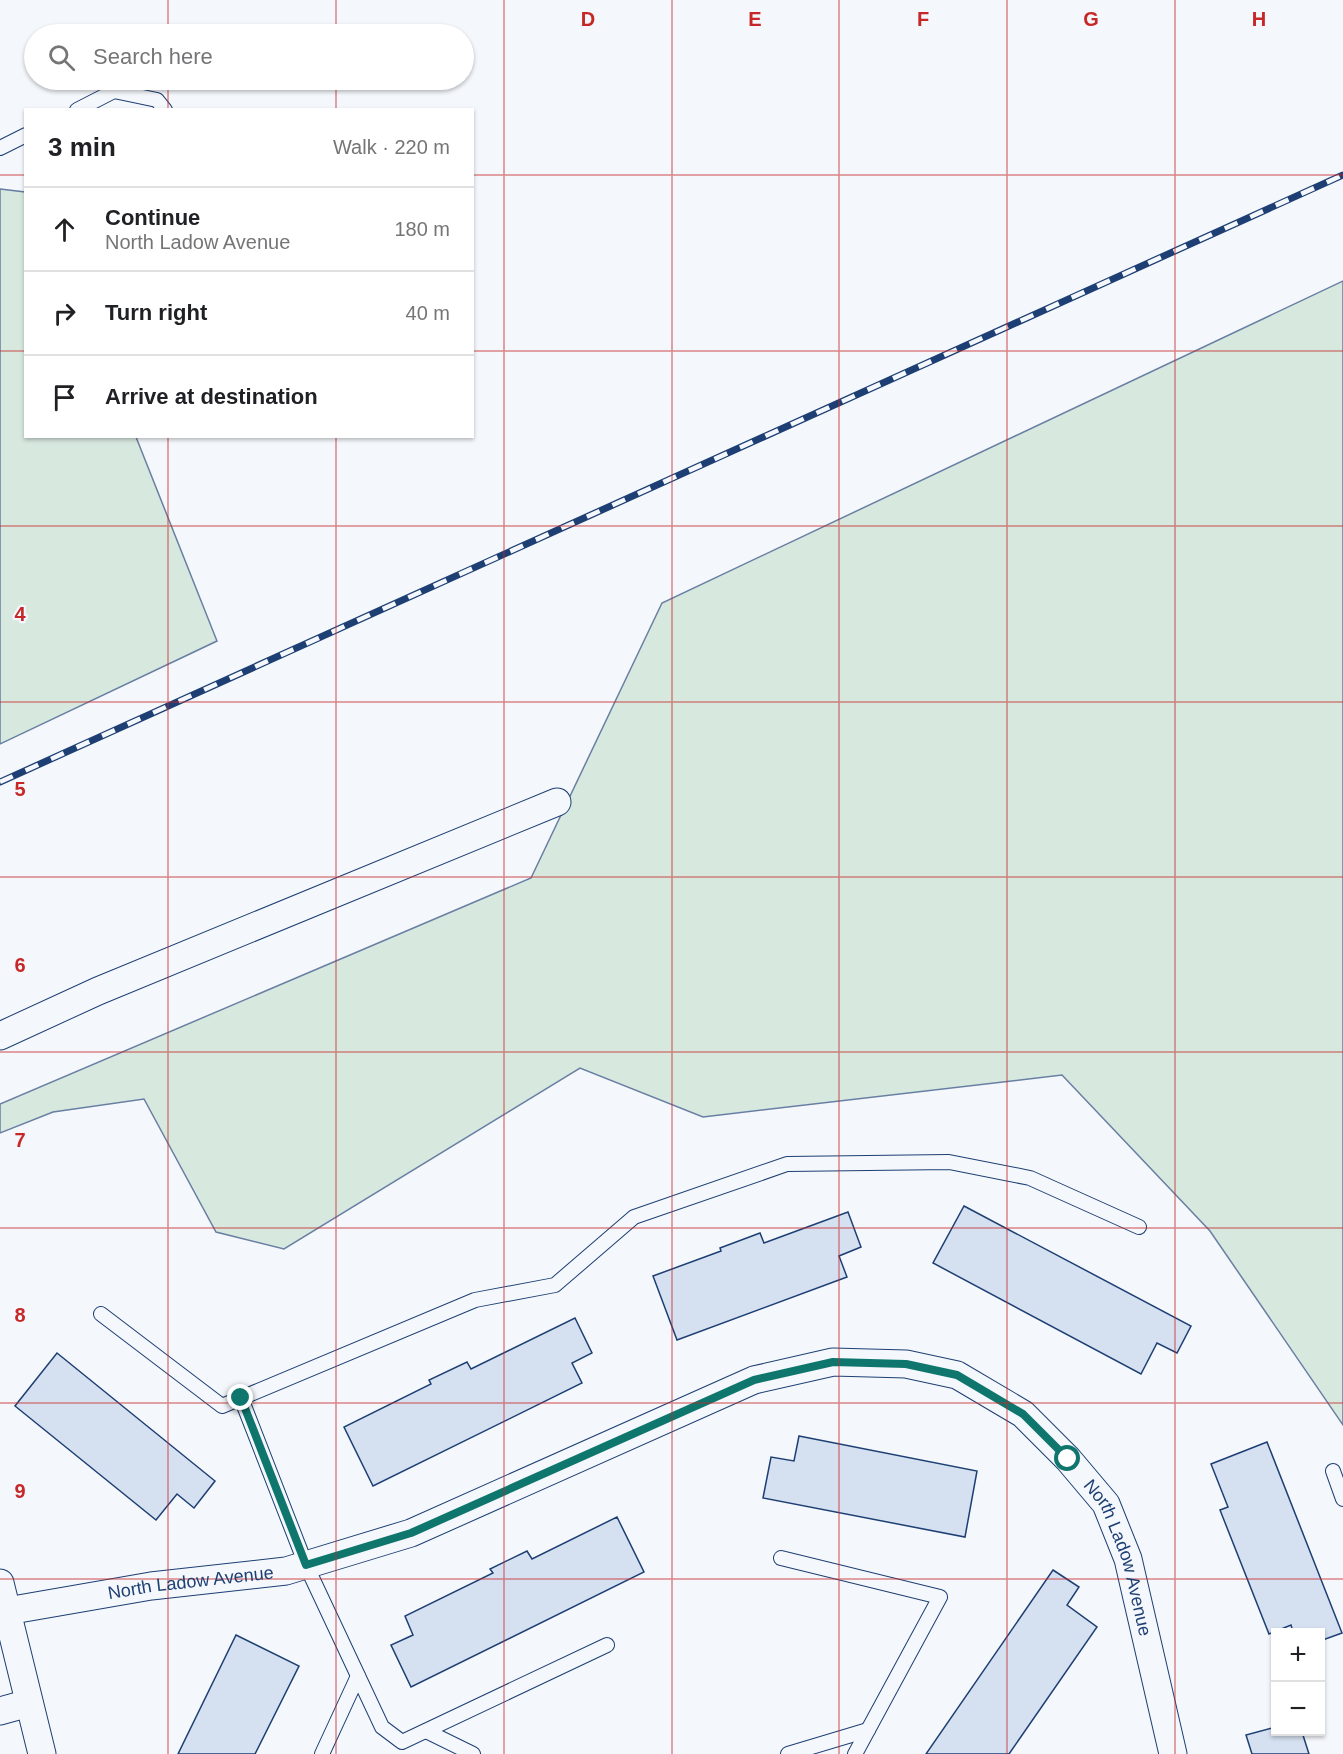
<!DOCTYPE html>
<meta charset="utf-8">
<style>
body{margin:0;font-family:Helvetica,sans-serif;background:#f6f6f6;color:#202124}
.controls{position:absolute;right:18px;bottom:18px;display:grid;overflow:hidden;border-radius:0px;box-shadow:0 2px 4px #0004}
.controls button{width:54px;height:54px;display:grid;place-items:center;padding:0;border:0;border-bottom:2px solid #e0e0e0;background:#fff;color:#202124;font:30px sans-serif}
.stop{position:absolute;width:18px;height:18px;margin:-14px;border:4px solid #0f766e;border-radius:50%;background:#fff}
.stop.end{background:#0f766e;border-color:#fff;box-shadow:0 2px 6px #0008}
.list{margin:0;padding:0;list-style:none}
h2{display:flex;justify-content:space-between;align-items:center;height:78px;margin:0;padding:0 24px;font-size:26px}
h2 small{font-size:20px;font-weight:400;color:#757577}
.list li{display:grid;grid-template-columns:39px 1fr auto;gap:18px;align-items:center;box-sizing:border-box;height:84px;padding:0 24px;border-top:2px solid #e0e0e0}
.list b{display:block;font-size:22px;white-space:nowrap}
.list p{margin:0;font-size:20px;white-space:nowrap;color:#757577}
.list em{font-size:20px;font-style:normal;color:#757577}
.icon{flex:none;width:33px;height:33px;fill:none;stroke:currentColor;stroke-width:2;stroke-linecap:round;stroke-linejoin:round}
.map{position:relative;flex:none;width:1343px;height:1754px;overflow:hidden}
.search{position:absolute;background:#fff;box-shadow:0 2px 4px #0004;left:24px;top:24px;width:450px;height:66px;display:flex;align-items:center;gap:15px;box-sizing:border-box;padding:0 21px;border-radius:33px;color:#757577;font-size:22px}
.panel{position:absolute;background:#fff;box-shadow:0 2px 4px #0004;left:24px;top:108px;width:450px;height:330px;border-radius:0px}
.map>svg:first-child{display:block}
.green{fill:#d7e8df;stroke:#687fa3;stroke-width:1.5}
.building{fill:#d5e0f0;stroke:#1d3f73;stroke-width:1.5}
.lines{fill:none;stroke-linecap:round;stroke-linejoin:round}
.lane-casing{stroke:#1d3f73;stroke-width:16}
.street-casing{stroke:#1d3f73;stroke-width:29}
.lane{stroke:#f4f7fb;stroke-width:14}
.street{stroke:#f4f7fb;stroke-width:27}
.rail-casing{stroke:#1d3f73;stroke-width:7}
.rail{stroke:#f4f7fb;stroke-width:4.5;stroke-dasharray:14;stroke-linecap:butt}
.route{stroke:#0f766e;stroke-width:8}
.grid{fill:none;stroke:#c62828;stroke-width:1.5;stroke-opacity:0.55}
.labels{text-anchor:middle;stroke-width:4.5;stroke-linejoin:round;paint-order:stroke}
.street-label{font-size:18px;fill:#1d3f73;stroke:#f4f7fb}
.grid-label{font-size:20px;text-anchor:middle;font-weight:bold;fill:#c62828;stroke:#f4f7fb;stroke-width:4.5;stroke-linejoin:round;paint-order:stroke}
</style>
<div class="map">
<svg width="1343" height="1754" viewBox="0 0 1343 1754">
<rect width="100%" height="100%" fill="#f4f7fb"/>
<!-- green -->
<g class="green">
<path d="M0,189L25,192L26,436L136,437L217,641L0,744Z"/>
<path d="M1343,281V1425L1210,1231L1062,1075L703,1117L580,1068L284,1249L216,1232L144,1099L53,1112L0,1133V1104L531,878L662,603Z"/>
</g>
<!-- building -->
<g class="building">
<path d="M964,1206L1191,1326L1177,1353L1157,1343L1141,1374L933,1263Z"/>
<path d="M848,1212L861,1247L839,1256L847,1277L677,1340L653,1276L721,1251L720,1248L760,1233L764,1243Z"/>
<path d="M575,1318L592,1353L572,1363L582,1383L373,1486L344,1427L431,1384L429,1380L467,1362L471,1369Z"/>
<path d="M57,1353L215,1481L194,1508L177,1494L156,1520L15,1406Z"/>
<path d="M799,1436L977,1471L965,1537L763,1498L771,1457L794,1461Z"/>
<path d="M1267,1442L1342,1633L1320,1641V1632H1293L1291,1625L1269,1634L1220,1510L1228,1507L1211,1464Z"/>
<path d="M617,1517L644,1572L411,1687L391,1645L413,1635L405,1616L493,1573L490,1569L527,1551L532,1559Z"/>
<path d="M1053,1570L1079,1587L1067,1605L1097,1627L1009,1754H926Z"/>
<path d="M236,1635L299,1666L255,1754H178Z"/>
<path d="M1276,1727V1732H1302L1309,1754H1252L1246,1735Z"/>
</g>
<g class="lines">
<!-- lane casing -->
<g class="lane-casing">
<g id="lane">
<path d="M77,110L114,91L157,100L165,110"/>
<path d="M0,148L26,135"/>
<path d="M101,1314L222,1406L475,1300L555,1285L634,1217L787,1164L949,1162L1030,1178L1139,1227"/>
<path d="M241,1398L306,1565L382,1727L402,1742L607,1645"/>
<path d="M1333,1471L1343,1499"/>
<path d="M781,1558L940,1597L855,1754"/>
<path d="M426,1731L473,1754"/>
<path d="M322,1754L358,1676"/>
<path d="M788,1754L868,1730"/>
</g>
</g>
<!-- street casing -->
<g class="street-casing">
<g id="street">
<path d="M0,1036L98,991L557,802"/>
<path d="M0,1583L42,1754"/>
<path id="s1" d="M7,1611L151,1586L286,1571L411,1533L754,1380L833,1362L906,1364L957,1375L1023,1414L1068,1459L1106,1504L1128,1559L1173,1754"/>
<path d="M0,1711L29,1703"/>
</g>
</g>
<!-- lane -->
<use href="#lane" class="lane"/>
<!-- street -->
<use href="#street" class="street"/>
<!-- rail casing -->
<g class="rail-casing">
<path id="rail" d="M0,782L1343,175"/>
</g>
<!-- rail -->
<use href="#rail" class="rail"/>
</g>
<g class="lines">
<!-- route -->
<path class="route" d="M241,1398L306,1565L411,1533L754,1380L833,1362L906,1364L957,1375L1023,1414L1068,1459"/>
</g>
<!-- grid -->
<path class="grid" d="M168,0V34M336,0V34M504,0V1754M672,0V1754M839,0V1754M1007,0V1754M1175,0V1754M168,80V110M336,80V110M0,175H26M472,175H1343M0,351H26M472,351H1343M168,436V1754M336,436V1754M0,526H1343M0,702H1343M0,877H1343M0,1052H1343M0,1228H1343M0,1403H1343M0,1579H1343"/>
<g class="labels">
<!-- street labels -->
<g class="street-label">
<text dy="6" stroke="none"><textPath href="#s1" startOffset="1248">North Ladow Avenue</textPath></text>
<text dy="6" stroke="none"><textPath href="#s1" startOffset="186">North Ladow Avenue</textPath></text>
</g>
</g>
<g class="grid-label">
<text x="588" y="26">D</text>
<text x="755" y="26">E</text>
<text x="923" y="26">F</text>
<text x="1091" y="26">G</text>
<text x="1259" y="26">H</text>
<text x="20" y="621">4</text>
<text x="20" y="796">5</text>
<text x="20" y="972">6</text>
<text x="20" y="1147">7</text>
<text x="20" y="1322">8</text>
<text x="20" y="1498">9</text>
</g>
</svg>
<div class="controls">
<button>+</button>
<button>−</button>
</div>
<div class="stop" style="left:1068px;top:1459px"></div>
<div class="stop end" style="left:241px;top:1398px"></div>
<div class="search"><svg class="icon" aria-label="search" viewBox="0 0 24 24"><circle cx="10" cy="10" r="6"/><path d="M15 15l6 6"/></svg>Search here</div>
<section class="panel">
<h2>3 min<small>Walk · 220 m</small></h2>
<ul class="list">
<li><svg class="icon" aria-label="ahead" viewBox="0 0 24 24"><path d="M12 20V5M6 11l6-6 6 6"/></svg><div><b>Continue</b><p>North Ladow Avenue</p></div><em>180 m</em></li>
<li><svg class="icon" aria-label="right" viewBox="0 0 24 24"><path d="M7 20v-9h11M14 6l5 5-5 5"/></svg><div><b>Turn right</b></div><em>40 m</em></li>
<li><svg class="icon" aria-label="arrive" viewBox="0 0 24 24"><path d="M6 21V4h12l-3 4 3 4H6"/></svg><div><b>Arrive at destination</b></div></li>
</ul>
</section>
</div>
